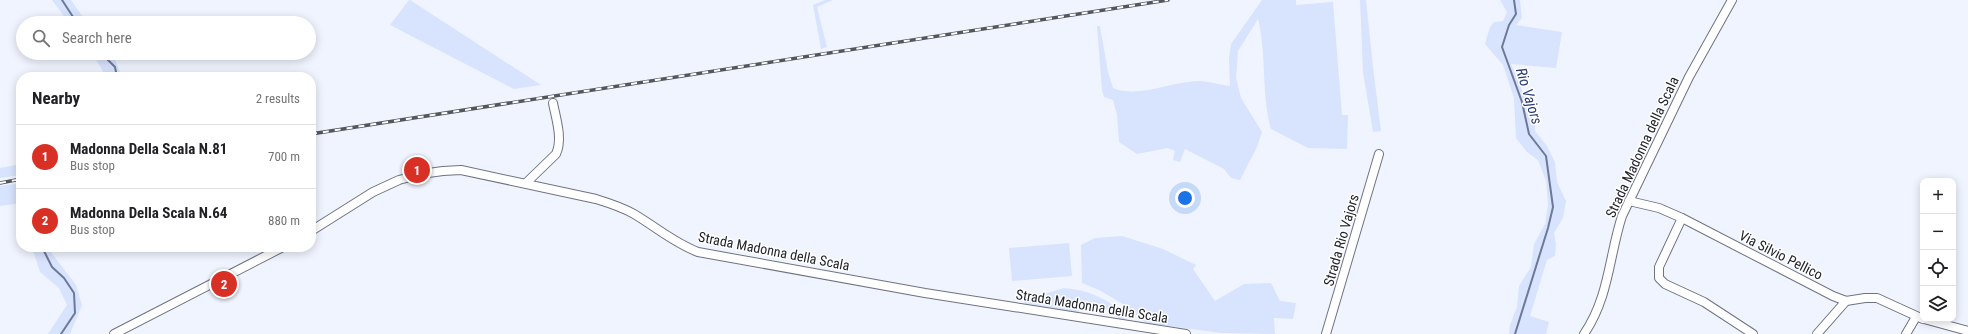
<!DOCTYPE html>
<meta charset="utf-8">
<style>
body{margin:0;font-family:"Roboto Condensed",sans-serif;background:#f2f2f2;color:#202124}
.controls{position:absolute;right:12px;bottom:12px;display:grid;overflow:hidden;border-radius:8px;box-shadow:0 2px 10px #0003}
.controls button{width:36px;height:36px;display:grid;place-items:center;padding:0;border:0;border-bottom:1px solid #e0e0e0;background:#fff;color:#202124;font:20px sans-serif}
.you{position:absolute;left:1185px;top:198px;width:14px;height:14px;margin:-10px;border:3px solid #fff;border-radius:50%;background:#1a73e8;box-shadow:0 0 0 6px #1a73e833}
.badge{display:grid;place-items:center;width:26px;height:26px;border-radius:50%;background:#d93025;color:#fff;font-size:13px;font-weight:700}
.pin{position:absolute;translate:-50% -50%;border:2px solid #fff;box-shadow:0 1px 4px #0006}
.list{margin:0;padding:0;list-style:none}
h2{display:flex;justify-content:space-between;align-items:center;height:52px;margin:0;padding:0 16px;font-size:17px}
h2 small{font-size:13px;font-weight:400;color:#757577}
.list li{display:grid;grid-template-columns:26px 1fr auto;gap:12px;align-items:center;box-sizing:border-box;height:64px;padding:0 16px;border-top:1px solid #e0e0e0}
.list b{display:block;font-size:15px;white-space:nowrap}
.list p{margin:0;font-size:13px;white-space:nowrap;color:#757577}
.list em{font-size:13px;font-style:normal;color:#757577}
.icon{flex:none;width:22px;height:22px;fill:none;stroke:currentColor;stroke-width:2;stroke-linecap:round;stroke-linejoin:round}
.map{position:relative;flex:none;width:1968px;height:334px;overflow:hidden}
.search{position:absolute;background:#fff;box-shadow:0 2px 10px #0003;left:16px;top:16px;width:300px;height:44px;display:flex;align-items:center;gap:10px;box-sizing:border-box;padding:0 14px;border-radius:22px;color:#757577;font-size:15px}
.panel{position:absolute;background:#fff;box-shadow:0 2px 10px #0003;left:16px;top:72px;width:300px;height:180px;border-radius:16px}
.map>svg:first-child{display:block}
.green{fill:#d8e3fd}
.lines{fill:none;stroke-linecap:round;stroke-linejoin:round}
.stream{stroke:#6d7999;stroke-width:2}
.minor-casing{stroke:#6d7383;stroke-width:10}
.minor{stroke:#fff;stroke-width:8}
.rail-casing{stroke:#53565d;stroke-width:3.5}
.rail{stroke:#fff;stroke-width:2;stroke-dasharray:6;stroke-linecap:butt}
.labels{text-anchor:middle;stroke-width:3;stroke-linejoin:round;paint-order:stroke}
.street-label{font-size:14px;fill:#21242a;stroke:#fff}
.water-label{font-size:15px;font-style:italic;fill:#2c3d73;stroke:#fff}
</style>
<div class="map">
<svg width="1968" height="334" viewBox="0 0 1968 334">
<rect width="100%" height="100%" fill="#f0f4fe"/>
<!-- green -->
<g class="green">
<path d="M52,0H71L87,23H69Z"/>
<path d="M409,0H410L541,85L514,89L390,25Z"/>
<path d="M825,0H833L817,7L827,47L821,49L813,5Z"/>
<path d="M1262,0H1296V5L1333,2L1342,115H1348L1347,149L1308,148L1271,129C1261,94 1267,55 1258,19L1238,51L1236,78L1241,98L1262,132L1257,147L1240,180L1231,178L1224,169L1185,149L1180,162L1173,160L1175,151L1168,148L1137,154L1119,142L1117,115L1113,100L1104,97L1102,90L1097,26H1100L1108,72L1113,88C1138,99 1172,81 1199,81C1208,81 1220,85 1230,86L1229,58L1231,44Z"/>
<path d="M1360,0H1366L1373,67L1381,131L1373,132L1363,72Z"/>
<path d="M1500,0H1520L1522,18L1516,25L1562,32L1556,68L1511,64L1535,121V131L1547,146L1555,162L1557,182L1566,201L1563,218L1554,233L1556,245L1555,256L1547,260L1530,316L1549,322L1546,334H1509L1510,325L1517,307L1519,286L1531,267L1534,244L1545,224L1548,205L1546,181L1538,160L1527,152L1516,138L1514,98L1503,65L1485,44L1490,27L1494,22L1503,21L1507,12Z"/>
<path d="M88,53H110L115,60L122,77H106L97,61Z"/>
<path d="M21,164V175L0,178V168Z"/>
<path d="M21,183V203L0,206V186Z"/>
<path d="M1122,236L1163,249L1196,265L1193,269L1215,301L1244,284L1271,283L1280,301L1296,303L1293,319L1274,318L1275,334L1221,333L1146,323L1123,304L1099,290L1082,283L1081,245L1095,238Z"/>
<path d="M1069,243L1072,276L1012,281L1009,248Z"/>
<path d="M32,247H47L76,285L82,305L70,334H48L67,305L59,288L40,272Z"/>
<path d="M1064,288C1088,290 1115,300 1127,321L1120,320C1114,309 1092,304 1079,305V314L1025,305L1024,300Z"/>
</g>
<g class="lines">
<!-- stream -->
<g class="stream">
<path d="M62,0L77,23"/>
<path d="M1514,0L1516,14L1509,25L1502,47L1522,102L1529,134L1546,156L1553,207L1548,228L1515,334"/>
<path d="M101,53L115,67L117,77"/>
<path d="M42,247L52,267L64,278L74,293L75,313L61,334"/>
</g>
<!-- minor casing -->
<g class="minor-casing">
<g id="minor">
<path d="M526,183L556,154C563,139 556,119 553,103"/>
<path d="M1629,201L1659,208L1682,218L1833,296L1846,301L1865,298H1877L1923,319"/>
<path d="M1682,218L1659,267V278L1665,284L1704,302L1753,334"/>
<path d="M311,231L373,192L399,180L421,174L443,171L461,170L596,199C609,203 622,207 634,214C656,227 674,243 698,252L925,293L1186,334"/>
<path d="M1924,319L1968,331"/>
<path d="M114,334L283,247"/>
<path d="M1326,334L1379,154"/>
<path d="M1584,334C1609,298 1609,256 1622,216L1689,77L1732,0"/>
<path d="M1817,334L1846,301"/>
<path d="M1906,334L1916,317"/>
</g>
</g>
<!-- minor -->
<use href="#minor" class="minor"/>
<!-- rail casing -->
<g class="rail-casing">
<g id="rail">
<path d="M311,134L1168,0"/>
<path d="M0,183L21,179"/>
</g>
</g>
<!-- rail -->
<use href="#rail" class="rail"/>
</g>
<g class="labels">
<!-- street labels -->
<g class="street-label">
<text transform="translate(1642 147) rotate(-65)" y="5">Strada Madonna della Scala</text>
<text transform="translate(1341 240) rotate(-74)" y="5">Strada Rio Vajors</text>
<text transform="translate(774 251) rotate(11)" y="5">Strada Madonna della Scala</text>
<text transform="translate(1781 255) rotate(27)" y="5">Via Silvio Pellico</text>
<text transform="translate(1092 306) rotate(9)" y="5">Strada Madonna della Scala</text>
</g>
<!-- water labels -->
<g class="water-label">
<text transform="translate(1529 96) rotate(73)" y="5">Rio Vajors</text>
</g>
</g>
</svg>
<div class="controls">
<button>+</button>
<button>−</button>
<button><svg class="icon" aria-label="locate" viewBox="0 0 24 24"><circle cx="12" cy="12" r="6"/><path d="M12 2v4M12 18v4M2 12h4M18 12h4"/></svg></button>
<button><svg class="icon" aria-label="layers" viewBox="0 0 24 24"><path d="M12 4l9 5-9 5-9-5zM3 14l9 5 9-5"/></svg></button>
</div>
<div class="you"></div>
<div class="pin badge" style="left:417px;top:170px">1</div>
<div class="pin badge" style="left:224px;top:284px">2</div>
<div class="search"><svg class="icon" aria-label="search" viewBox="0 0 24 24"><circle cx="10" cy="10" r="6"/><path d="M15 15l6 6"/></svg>Search here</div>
<section class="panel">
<h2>Nearby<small>2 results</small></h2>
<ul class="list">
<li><span class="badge">1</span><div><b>Madonna Della Scala N.81</b><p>Bus stop</p></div><em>700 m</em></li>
<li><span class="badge">2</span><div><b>Madonna Della Scala N.64</b><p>Bus stop</p></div><em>880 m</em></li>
</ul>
</section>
</div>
